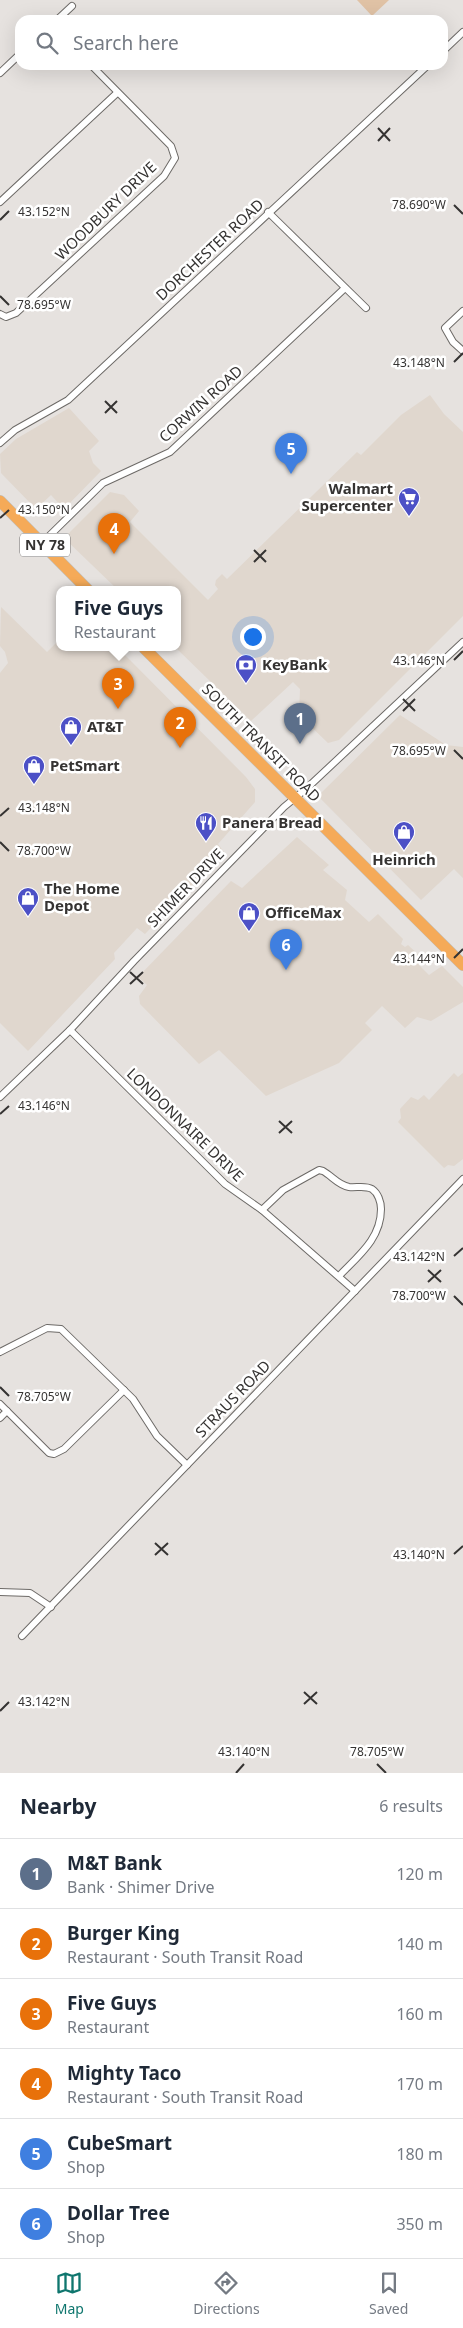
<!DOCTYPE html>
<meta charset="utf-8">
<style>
body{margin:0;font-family:"Noto Sans",sans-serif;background:#f6f6f7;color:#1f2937}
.you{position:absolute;left:252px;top:636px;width:18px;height:18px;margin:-12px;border:4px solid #fff;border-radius:50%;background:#1a73e8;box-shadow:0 0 0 8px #1a73e833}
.badge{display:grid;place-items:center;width:32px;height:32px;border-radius:50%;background:#0f766e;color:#fff;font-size:16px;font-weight:700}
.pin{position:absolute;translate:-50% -41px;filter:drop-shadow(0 1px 2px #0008)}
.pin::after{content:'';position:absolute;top:26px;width:18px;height:15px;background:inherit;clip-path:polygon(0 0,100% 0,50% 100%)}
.popup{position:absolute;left:56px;top:586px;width:125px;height:65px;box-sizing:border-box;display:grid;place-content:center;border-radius:10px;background:#fff;filter:drop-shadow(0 1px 4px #0005);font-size:16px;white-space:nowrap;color:#747a83}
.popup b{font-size:19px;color:#1f2937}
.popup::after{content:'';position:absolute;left:50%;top:100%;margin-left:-10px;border:10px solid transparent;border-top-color:#fff}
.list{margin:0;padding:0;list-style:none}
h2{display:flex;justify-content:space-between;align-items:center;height:65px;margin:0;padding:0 20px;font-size:21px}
h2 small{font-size:16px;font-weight:400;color:#747a83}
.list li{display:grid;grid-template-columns:32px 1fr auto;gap:15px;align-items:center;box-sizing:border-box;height:70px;padding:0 20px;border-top:1px solid #e0e1e3}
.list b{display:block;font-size:19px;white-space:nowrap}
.list p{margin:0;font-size:16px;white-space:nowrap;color:#747a83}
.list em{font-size:16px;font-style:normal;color:#747a83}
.icon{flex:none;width:28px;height:28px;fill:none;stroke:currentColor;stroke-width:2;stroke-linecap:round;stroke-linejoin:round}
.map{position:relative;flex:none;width:463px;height:1773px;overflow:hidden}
.search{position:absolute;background:#fff;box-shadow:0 5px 20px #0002;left:15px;right:15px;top:15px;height:55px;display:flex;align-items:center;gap:12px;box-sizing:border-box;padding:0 18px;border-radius:15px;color:#747a83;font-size:19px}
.sheet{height:485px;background:#fff}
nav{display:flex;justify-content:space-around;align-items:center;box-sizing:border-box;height:70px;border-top:1px solid #e0e1e3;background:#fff;font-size:14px;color:#747a83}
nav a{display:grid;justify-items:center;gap:2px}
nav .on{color:#0f766e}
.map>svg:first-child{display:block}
.built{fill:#e0d7ce}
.green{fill:#e0c2a5}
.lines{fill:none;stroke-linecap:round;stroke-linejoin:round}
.street-casing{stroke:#6d6a67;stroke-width:8}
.highway-casing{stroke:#bebebd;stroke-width:12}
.street{stroke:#fff;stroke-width:6}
.highway{stroke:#f5aa58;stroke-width:11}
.ticks{fill:none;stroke:#353332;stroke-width:2}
.labels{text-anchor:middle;stroke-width:5;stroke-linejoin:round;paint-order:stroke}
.shield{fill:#fff;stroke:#727070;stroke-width:1}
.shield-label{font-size:14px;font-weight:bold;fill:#353332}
.street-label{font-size:15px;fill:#353332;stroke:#fff}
.poi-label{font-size:15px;font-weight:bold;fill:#353332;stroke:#fff;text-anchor:start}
.ticks-label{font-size:12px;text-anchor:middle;fill:#353332;stroke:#fff;stroke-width:5;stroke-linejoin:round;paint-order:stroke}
</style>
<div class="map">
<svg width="463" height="1773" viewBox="0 0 463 1773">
<rect width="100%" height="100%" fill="#e6e2df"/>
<!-- built -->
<g class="built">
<path d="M430,395L444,414L463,432V616L339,740L328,743L299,715L300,689L293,682L251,721L176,648L177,590H118L64,538L110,492L124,495L139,511L130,522L208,600L218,589L215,585L216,580L222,574L227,579L357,452L361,455L401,415Z"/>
<path d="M69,408L99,441L89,451L93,463L101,471L64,509L51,495L36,509L1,473L0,454L16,439Z"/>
<path d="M1,607L47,652L59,640V648H118L246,777L255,789V802L218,844L224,852L145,934L137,928L114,953L115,959L28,1051L0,1023V673L8,663L5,652L0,646Z"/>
<path d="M400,715L446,745L463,747V878L454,869L421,900L318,796Z"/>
<path d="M297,837L329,865L323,870L347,890L345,900L369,922L378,914L403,939L401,944L405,947L408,945L422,958L418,964L429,975L442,966L463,987V1002L431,1021L417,1017L405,1028L382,1006L365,1023L372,1030L339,1063L266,1096L219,1050L199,1064L140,1004L139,996L147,985L138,977L231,881L242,888Z"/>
<path d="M454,1073L458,1077L463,1073V1159L454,1166L448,1165L444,1168L398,1122L401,1118L400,1109L411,1097L418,1100L424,1095L429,1100Z"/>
</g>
<!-- green -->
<path class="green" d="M357,0H389L372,16Z"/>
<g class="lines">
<!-- street casing -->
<g class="street-casing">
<g id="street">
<path d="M57,20L72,6"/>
<path d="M443,51L463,32"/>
<path d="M0,73L20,54"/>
<path d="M0,202L117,93"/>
<path d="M268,212L366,308"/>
<path d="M463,311L445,328L453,342L463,351"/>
<path d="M0,314L6,317L16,313L164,176L175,158L171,146L91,65"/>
<path d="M0,443L15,430L68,400L428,65"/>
<path d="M42,543L103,483L170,452L345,288"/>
<path d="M70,1030L225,1184L262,1210L355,1291"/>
<path d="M0,1097L70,1030L134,961L284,807L307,788L463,642"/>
<path d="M262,1210L283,1190L319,1170L323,1171C332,1176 338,1185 349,1187C356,1188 365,1185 372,1189C378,1193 381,1202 381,1209C381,1239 358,1256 339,1276"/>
<path d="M0,1352L47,1328L61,1329L133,1399L157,1436L187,1465"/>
<path d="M0,1404L49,1453L54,1454L64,1449L124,1390"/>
<path d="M0,1418L7,1411"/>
<path d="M0,1592L30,1593L51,1607"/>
<path d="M22,1636L463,1179"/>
</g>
</g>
<!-- highway casing -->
<g class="highway-casing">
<g id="highway">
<path d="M0,501L88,590"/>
<path d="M144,648L463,965"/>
</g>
</g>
<!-- street -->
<use href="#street" class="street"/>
<!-- highway -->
<use href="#highway" class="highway"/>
</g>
<!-- ticks -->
<path class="ticks" d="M378,128L390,141M378,141L390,128M454,205L463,214M0,220L9,211M0,296L9,305M454,362L463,353M105,401L117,413M105,413L117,401M0,518L9,510M254,550L266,562M254,562L266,550M454,660L463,651M403,699L415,711M403,711L415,699M454,750L463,759M0,816L9,808M0,842L9,851M454,958L463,949M130,972L143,984M130,984L143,972M0,1114L9,1106M279,1121L292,1133M279,1133L292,1121M454,1256L463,1248M428,1270L441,1282M428,1282L441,1270M454,1296L463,1305M0,1387L9,1396M155,1543L168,1555M454,1554L463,1546M155,1555L168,1543M304,1692L317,1704M304,1704L317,1692M0,1711L9,1702M377,1764L386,1773M236,1773L244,1764"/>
<!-- icons -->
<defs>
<g id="supermarket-pin" transform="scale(1.125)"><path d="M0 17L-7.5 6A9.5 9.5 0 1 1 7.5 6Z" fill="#4c50c6" stroke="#fff"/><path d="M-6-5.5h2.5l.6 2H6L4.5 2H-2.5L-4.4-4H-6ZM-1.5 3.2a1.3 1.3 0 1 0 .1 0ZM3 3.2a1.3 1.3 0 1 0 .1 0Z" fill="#fff"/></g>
<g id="bank-pin" transform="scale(1.125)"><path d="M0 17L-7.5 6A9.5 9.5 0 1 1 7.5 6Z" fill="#4c50c6" stroke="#fff"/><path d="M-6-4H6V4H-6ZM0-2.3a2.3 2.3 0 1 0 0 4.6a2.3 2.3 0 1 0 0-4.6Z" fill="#fff"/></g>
<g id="shop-pin" transform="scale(1.125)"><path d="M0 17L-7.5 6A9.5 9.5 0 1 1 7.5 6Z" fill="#4c50c6" stroke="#fff"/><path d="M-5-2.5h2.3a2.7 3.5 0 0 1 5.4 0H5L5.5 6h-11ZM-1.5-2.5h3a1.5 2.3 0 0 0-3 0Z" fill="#fff"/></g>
<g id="restaurant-pin" transform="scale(1.125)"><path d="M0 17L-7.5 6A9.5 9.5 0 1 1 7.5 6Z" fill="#4c50c6" stroke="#fff"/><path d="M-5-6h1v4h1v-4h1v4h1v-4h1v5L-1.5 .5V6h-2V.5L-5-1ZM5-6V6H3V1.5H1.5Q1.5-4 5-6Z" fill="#fff"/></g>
</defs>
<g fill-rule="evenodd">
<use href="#supermarket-pin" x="409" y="498"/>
<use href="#bank-pin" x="246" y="665"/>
<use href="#shop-pin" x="71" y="727"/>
<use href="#shop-pin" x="34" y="766"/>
<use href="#restaurant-pin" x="206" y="823"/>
<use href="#shop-pin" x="404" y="832"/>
<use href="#shop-pin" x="28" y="898"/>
<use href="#shop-pin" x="249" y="913"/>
</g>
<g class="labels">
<!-- shield labels -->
<rect class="shield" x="20" y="533.5" width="50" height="23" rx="4"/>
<g class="shield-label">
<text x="45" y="550">NY 78</text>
</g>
<!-- street labels -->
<g class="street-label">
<text transform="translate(106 211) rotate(-44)" y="5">WOODBURY DRIVE</text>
<text transform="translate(210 250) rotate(-43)" y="5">DORCHESTER ROAD</text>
<text transform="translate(201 404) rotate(-42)" y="5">CORWIN ROAD</text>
<text transform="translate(261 743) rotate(45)" y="5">SOUTH TRANSIT ROAD</text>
<text transform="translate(186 888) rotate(-46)" y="5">SHIMER DRIVE</text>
<text transform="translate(185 1125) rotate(44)" y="5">LONDONNAIRE DRIVE</text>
<text transform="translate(233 1399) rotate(-46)" y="5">STRAUS ROAD</text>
</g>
<!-- poi labels -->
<g class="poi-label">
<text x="393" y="494" text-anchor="end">Walmart<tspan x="393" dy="17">Supercenter</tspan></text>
<text x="262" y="670">KeyBank</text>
<text x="87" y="732">AT&amp;T</text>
<text x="50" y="771">PetSmart</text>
<text x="222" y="828">Panera Bread</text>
<text x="404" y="865" text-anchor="middle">Heinrich</text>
<text x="44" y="894">The Home<tspan x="44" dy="17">Depot</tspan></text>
<text x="265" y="918">OfficeMax</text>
</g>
</g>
<g class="ticks-label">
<text x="419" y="209">78.690°W</text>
<text x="44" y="216">43.152°N</text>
<text x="44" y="309">78.695°W</text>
<text x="419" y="367">43.148°N</text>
<text x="44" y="514">43.150°N</text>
<text x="419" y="665">43.146°N</text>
<text x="419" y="755">78.695°W</text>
<text x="44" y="812">43.148°N</text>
<text x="44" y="855">78.700°W</text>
<text x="419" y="963">43.144°N</text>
<text x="44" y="1110">43.146°N</text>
<text x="419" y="1261">43.142°N</text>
<text x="419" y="1300">78.700°W</text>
<text x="44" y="1401">78.705°W</text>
<text x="419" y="1559">43.140°N</text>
<text x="44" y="1706">43.142°N</text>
<text x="244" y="1756">43.140°N</text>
<text x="377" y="1756">78.705°W</text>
</g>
</svg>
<div class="you"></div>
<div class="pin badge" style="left:300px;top:744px;background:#5c6f8a">1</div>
<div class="pin badge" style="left:180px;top:748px;background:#e8710a">2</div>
<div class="pin badge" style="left:118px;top:709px;background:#e8710a">3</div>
<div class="popup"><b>Five Guys</b>Restaurant</div>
<div class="pin badge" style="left:114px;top:554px;background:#e8710a">4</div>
<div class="pin badge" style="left:291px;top:474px;background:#3f7fe0">5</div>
<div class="pin badge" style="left:286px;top:970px;background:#3f7fe0">6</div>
<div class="search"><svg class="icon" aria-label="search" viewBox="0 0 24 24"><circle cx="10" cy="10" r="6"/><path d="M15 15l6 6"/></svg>Search here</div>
</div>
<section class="sheet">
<h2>Nearby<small>6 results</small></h2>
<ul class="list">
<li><span class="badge" style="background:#5c6f8a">1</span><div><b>M&amp;T Bank</b><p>Bank · Shimer Drive</p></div><em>120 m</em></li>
<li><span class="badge" style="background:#e8710a">2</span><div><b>Burger King</b><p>Restaurant · South Transit Road</p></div><em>140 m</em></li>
<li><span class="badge" style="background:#e8710a">3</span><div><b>Five Guys</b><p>Restaurant</p></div><em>160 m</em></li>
<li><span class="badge" style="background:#e8710a">4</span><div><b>Mighty Taco</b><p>Restaurant · South Transit Road</p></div><em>170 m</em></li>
<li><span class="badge" style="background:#3f7fe0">5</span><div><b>CubeSmart</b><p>Shop</p></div><em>180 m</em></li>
<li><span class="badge" style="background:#3f7fe0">6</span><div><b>Dollar Tree</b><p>Shop</p></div><em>350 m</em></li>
</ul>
</section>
<nav>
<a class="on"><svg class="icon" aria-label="map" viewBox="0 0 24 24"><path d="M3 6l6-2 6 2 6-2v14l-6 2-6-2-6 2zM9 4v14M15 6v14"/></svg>Map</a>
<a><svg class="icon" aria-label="directions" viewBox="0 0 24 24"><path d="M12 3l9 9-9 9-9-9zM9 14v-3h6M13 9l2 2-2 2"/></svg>Directions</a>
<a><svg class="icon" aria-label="saved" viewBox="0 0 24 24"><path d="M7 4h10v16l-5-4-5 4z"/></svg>Saved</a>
</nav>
